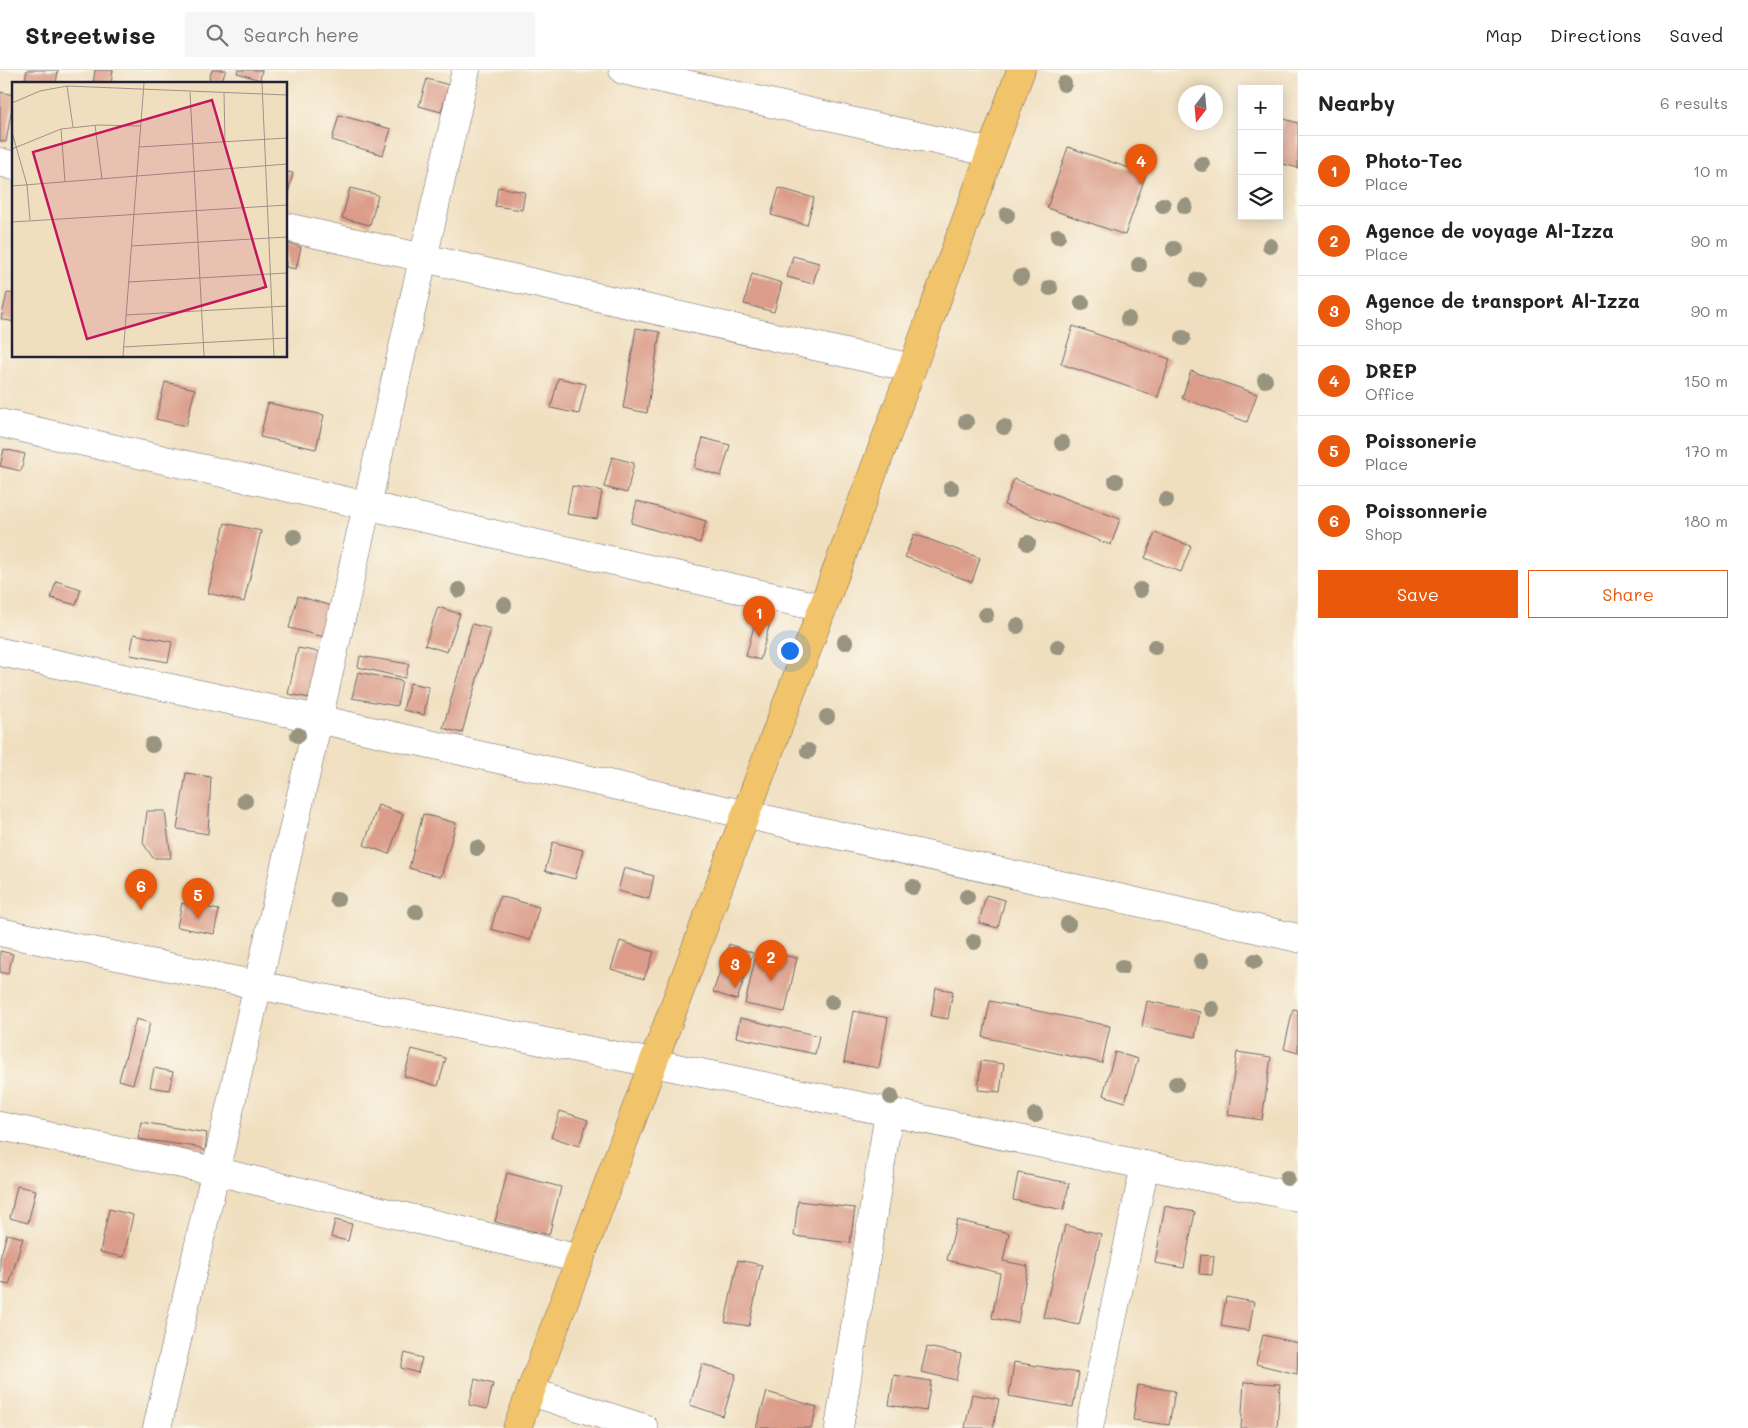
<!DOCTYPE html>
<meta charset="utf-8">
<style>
body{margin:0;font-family:Mali,sans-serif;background:#f6f6f6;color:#222}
.controls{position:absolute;right:15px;top:15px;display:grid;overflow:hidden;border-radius:0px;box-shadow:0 2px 12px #0003}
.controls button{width:45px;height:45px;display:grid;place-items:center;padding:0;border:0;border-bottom:1px solid #e0e0e0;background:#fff;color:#222;font:25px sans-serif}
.compass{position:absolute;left:1178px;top:15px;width:45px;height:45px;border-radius:50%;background:#fff;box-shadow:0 2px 12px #0003;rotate:196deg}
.you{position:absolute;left:789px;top:580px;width:18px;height:18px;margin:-12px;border:4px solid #fff;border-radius:50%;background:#1a73e8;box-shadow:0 0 0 8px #1a73e833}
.badge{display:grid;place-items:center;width:32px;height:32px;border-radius:50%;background:#ea580c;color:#fff;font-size:16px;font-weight:700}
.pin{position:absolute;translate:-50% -41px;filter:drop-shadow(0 1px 2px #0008)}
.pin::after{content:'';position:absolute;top:26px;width:18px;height:15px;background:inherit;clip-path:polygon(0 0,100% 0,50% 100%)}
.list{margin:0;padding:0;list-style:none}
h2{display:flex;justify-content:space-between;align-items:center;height:65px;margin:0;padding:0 20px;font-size:21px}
h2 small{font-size:16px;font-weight:400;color:#767676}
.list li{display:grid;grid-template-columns:32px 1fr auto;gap:15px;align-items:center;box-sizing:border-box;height:70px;padding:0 20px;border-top:1px solid #e0e0e0}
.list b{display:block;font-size:19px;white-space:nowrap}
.list p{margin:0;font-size:16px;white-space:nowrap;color:#767676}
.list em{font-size:16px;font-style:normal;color:#767676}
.actions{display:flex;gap:10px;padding:15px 20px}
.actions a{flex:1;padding:11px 0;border:1px solid #ea580c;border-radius:0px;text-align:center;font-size:18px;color:#ea580c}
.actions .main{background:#ea580c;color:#fff}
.icon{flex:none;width:28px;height:28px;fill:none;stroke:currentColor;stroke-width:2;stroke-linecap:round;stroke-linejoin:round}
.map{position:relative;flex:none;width:1298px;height:1358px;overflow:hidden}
header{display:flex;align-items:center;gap:30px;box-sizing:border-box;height:70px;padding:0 25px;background:#fff;border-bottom:1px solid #e0e0e0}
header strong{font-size:24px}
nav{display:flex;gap:28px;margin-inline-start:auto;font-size:18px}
.search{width:350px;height:45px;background:#f6f6f6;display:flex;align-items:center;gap:12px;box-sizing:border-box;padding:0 18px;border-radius:0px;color:#767676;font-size:19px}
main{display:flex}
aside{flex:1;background:#fff}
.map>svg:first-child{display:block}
.building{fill:#db9d89}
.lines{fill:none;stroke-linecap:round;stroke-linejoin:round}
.minor-casing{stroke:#6a6469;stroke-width:29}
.major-casing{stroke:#6a6469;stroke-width:29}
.minor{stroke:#fff;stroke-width:28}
.major{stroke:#f1c36a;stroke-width:28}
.tree{fill:#989480}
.inset-road{fill:none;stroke:#9e938a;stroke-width:1}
.view{fill:#c2185b;fill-opacity:0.15;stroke:#c2185b;stroke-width:2.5}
.inset-edge{fill:none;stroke:#22223b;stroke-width:2.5}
</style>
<header>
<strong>Streetwise</strong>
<div class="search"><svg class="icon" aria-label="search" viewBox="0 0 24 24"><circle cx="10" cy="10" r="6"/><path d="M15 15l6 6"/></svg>Search here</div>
<nav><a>Map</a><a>Directions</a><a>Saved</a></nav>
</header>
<main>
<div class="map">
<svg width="1298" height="1358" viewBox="0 0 1298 1358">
<rect width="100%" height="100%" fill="#fbf7ec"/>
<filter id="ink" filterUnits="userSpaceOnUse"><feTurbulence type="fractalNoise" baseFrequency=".02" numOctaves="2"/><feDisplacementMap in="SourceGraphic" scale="10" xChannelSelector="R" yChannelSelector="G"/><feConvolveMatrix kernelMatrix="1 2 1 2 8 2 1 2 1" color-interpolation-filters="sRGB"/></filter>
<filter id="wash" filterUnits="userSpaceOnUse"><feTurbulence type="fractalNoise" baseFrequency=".0096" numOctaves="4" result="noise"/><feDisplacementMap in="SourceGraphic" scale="20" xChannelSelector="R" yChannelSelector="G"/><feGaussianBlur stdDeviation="1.12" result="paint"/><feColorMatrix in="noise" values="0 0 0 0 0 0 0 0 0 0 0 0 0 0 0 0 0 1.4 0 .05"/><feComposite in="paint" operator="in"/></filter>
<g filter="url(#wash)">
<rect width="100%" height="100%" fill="#f0dfbf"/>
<g id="blocks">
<!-- building -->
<g class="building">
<path d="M27,0H58L56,14H24Z"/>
<path d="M95,0H113L111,14H93Z"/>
<path d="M212,0H226L221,13L209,9Z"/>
<path d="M238,0H262L260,10L237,3Z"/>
<path d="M427,9L449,15L441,42L419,36Z"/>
<path d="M0,22L14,25L6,72L0,71Z"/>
<path d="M339,45L391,59L383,85L332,70Z"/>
<path d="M1284,49L1298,53V98L1279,93V66Z"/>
<path d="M1068,77L1146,104L1125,165L1047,138Z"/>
<path d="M286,102L293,103L287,127H286Z"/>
<path d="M498,117L525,122L522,140L495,136Z"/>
<path d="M350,118L378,125L370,155L342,148Z"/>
<path d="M779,118L814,128L807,155L771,145Z"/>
<path d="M286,173L301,177L296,199L286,197Z"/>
<path d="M793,186L819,193L813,214L787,207Z"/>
<path d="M752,204L782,213L774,242L744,234Z"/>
<path d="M7,223L14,224V252L1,249Z"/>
<path d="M1073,256L1170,289L1158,327L1061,294Z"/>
<path d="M636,258L660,262L647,343L623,338Z"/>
<path d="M1191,301L1257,324L1247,352L1182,328Z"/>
<path d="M558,308L586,314L579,344L551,338Z"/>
<path d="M165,312L195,319L186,356L156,349Z"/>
<path d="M268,333L324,345L316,379L260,367Z"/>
<path d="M703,368L730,375L721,406L694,398Z"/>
<path d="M4,379L25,384L21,401L0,396Z"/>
<path d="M612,387L634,393L627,423L604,417Z"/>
<path d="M1014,409L1120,449L1111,475L1004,435Z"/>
<path d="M572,416L602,421L597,449L567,444Z"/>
<path d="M637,431L706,451L700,473L631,453Z"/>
<path d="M225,453L261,461L244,532L208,523Z"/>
<path d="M1155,463L1191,476L1181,502L1145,488Z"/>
<path d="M914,464L980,488L972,512L905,487Z"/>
<path d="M56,511L81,519L76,535L51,528Z"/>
<path d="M298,526L332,536L324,567L289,558Z"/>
<path d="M438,537L460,544L447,582L425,575Z"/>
<path d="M757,545L771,549L760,590L746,586Z"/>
<path d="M472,554L491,559L462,663L443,658Z"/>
<path d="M134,564L172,572L168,592L130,585Z"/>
<path d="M298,578L324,583L310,628L288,624Z"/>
<path d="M360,586L409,594L405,608L358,597Z"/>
<path d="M358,602L402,611L397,636L352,628Z"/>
<path d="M410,613L429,617L424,645L403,640Z"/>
<path d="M186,703L211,707L208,764L177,759Z"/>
<path d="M378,735L403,744L389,784L364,775Z"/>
<path d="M147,741H165L171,788H153L143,773Z"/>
<path d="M423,744L456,753L441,807L409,798Z"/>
<path d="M553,772L583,780L575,809L545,801Z"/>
<path d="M624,798L654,806L649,829L618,821Z"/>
<path d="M986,825L1005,830L998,858L979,853Z"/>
<path d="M500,826L539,837L530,870L491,859Z"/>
<path d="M182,833L219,840L214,864L177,857Z"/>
<path d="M620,871L654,882L644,909L611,899Z"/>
<path d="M729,874L753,883L737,930L713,922Z"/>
<path d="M757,880L797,888L785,942L745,934Z"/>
<path d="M0,881L13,884L8,904L0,902Z"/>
<path d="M936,918L953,921L948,949L931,946Z"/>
<path d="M990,931L1110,956L1102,993L983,967Z"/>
<path d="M1147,931L1200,942L1195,967L1142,956Z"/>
<path d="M1293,939L1298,940V983L1284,979Z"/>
<path d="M853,941L888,948L879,998L844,992Z"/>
<path d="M740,948L819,966L815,984L736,967Z"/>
<path d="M136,949L150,953L133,1014L119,1010Z"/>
<path d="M412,979L446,988L438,1016L404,1006Z"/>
<path d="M1115,982L1138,989L1125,1032L1103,1025Z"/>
<path d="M1237,982L1271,987L1262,1050L1228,1045Z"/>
<path d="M981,991L1004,994L1000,1022L978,1020Z"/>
<path d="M154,998L173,1002L169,1020L150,1017Z"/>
<path d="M560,1041L588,1050L579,1076L551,1067Z"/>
<path d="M141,1052L207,1063L205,1081L198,1077L138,1069Z"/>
<path d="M507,1103L561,1117L549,1165L495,1152Z"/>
<path d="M1018,1103L1069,1113L1064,1140L1013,1130Z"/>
<path d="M17,1116L36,1120L28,1153L10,1148Z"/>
<path d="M798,1131L855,1138L850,1173L794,1166Z"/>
<path d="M1165,1136L1195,1142L1184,1198L1155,1193Z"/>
<path d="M109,1139L133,1145L124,1187L100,1182Z"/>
<path d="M335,1150L352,1154L348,1171L331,1167Z"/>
<path d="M957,1150L1009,1163L1003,1191L1028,1196L1018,1253L992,1248L1000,1203L947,1190Z"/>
<path d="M1065,1155L1101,1164L1079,1255L1043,1247Z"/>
<path d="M7,1164L23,1168L9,1215L0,1213V1188Z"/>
<path d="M1201,1185L1214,1186L1212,1205L1199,1204Z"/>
<path d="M738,1190L762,1195L749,1256L725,1252Z"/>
<path d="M1226,1227L1254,1232L1249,1261L1221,1256Z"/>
<path d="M1263,1265L1298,1273L1297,1304L1256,1294Z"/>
<path d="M927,1277L961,1284L956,1310L921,1302Z"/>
<path d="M405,1283L422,1288L418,1303L401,1298Z"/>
<path d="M1014,1292L1079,1303L1073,1337L1009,1326Z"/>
<path d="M702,1294L736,1304L723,1346L690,1335Z"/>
<path d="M894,1305L931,1311L926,1341L889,1335Z"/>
<path d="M475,1309L493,1314L487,1339L469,1335Z"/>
<path d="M1244,1312L1280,1314L1277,1358H1241Z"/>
<path d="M1138,1315L1175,1321L1169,1355L1133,1350Z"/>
<path d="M767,1322L817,1337L811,1358H756Z"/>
<path d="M972,1324L999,1329L993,1358H965Z"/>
</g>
</g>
</g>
<g filter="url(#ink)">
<use href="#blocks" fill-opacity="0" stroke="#6a6469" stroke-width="1"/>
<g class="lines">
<!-- minor casing -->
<g class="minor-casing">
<g id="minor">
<path d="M623,0L989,82"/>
<path d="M0,92L14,96"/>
<path d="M286,157L912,298"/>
<path d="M0,353L823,538"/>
<path d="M0,582L318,649L1298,868"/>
<path d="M0,862L257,915L653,993L1298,1127"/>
<path d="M0,1056L215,1101L580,1189"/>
<path d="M531,1322L644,1358"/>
<path d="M157,1358L466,0"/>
<path d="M839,1358L889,1042"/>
<path d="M1089,1358L1145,1095"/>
</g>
</g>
<!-- major casing -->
<g class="major-casing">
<path id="major" d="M517,1358L912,298L1021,0"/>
</g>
<!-- minor -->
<use href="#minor" class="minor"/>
<!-- major -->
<use href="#major" class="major"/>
</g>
<!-- trees -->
<g class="tree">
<circle cx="1064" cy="14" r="8"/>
<circle cx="1202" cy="94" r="8"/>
<circle cx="1163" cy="135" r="8"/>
<circle cx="1185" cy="136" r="8"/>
<circle cx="1007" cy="145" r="8"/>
<circle cx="1058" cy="166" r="8"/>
<circle cx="1270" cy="176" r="8"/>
<circle cx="1174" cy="179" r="8"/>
<circle cx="1139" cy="195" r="8"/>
<circle cx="1021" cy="207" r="8"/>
<circle cx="1198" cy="210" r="8"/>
<circle cx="1050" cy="218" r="8"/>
<circle cx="1082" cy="233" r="8"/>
<circle cx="1128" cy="249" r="8"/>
<circle cx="1183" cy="268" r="8"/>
<circle cx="1265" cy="310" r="8"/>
<circle cx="966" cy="352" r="8"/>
<circle cx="1004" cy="357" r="8"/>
<circle cx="1062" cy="373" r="8"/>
<circle cx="1116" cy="411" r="8"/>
<circle cx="951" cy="418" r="8"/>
<circle cx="1166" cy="430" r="8"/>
<circle cx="294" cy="467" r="8"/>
<circle cx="1028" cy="473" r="8"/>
<circle cx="459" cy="520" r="8"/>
<circle cx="1140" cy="520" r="8"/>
<circle cx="504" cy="535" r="8"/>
<circle cx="986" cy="545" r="8"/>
<circle cx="1017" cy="556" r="8"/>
<circle cx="845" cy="572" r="8"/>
<circle cx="1058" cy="577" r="8"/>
<circle cx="1155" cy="577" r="8"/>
<circle cx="827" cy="647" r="8"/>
<circle cx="298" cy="665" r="8"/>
<circle cx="152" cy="675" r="8"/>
<circle cx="808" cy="681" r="8"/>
<circle cx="245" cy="731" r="8"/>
<circle cx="477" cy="778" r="8"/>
<circle cx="913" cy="817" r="8"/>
<circle cx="967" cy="827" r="8"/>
<circle cx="337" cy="829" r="8"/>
<circle cx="416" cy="842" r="8"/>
<circle cx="1068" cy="854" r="8"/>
<circle cx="974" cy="872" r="8"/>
<circle cx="1201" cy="891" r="8"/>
<circle cx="1255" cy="891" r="8"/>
<circle cx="1122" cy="897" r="8"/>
<circle cx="832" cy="932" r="8"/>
<circle cx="1212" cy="939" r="8"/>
<circle cx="1176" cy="1014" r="8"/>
<circle cx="891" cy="1027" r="8"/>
<circle cx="1035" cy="1045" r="8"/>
<circle cx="1287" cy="1108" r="8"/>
</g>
</g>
<!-- overview -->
<g transform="translate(12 12)">
<rect width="275" height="275" fill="#f0dfbf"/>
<path class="inset-road" d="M250,1L262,274M55,4L61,45M178,10L192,274M212,11L213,60M0,21L28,9L55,4L275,13M83,43L90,97M49,47L53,100M0,50L15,103L18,138M127,65L275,56M0,67L49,47L86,43L128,44M0,104L275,82M0,140L275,123M119,164L275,155M116,200L275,191M114,233L275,224M111,265L275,256M111,274L132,1"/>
<path class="view" d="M200,18L254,205L75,257L21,70Z"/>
<rect width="275" height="275" class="inset-edge"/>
</g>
</svg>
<div class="controls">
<button>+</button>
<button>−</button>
<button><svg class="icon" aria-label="layers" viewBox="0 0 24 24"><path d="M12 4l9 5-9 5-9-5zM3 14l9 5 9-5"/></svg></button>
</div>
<svg class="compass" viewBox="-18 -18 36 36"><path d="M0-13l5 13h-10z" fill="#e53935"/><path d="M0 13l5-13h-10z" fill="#767676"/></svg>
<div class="you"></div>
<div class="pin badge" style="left:759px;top:567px">1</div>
<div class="pin badge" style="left:771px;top:911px">2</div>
<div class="pin badge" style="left:735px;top:918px">3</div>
<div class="pin badge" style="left:1141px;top:115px">4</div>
<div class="pin badge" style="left:198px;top:849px">5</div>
<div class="pin badge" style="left:141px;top:840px">6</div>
</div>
<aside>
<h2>Nearby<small>6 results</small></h2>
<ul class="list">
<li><span class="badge">1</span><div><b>Photo-Tec</b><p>Place</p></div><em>10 m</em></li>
<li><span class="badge">2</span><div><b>Agence de voyage Al-Izza</b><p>Place</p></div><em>90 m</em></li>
<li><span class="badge">3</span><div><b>Agence de transport Al-Izza</b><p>Shop</p></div><em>90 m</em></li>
<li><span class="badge">4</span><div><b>DREP</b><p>Office</p></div><em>150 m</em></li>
<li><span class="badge">5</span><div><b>Poissonerie</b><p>Place</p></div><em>170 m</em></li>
<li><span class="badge">6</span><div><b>Poissonnerie</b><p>Shop</p></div><em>180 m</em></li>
</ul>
<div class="actions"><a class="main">Save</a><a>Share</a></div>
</aside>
</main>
